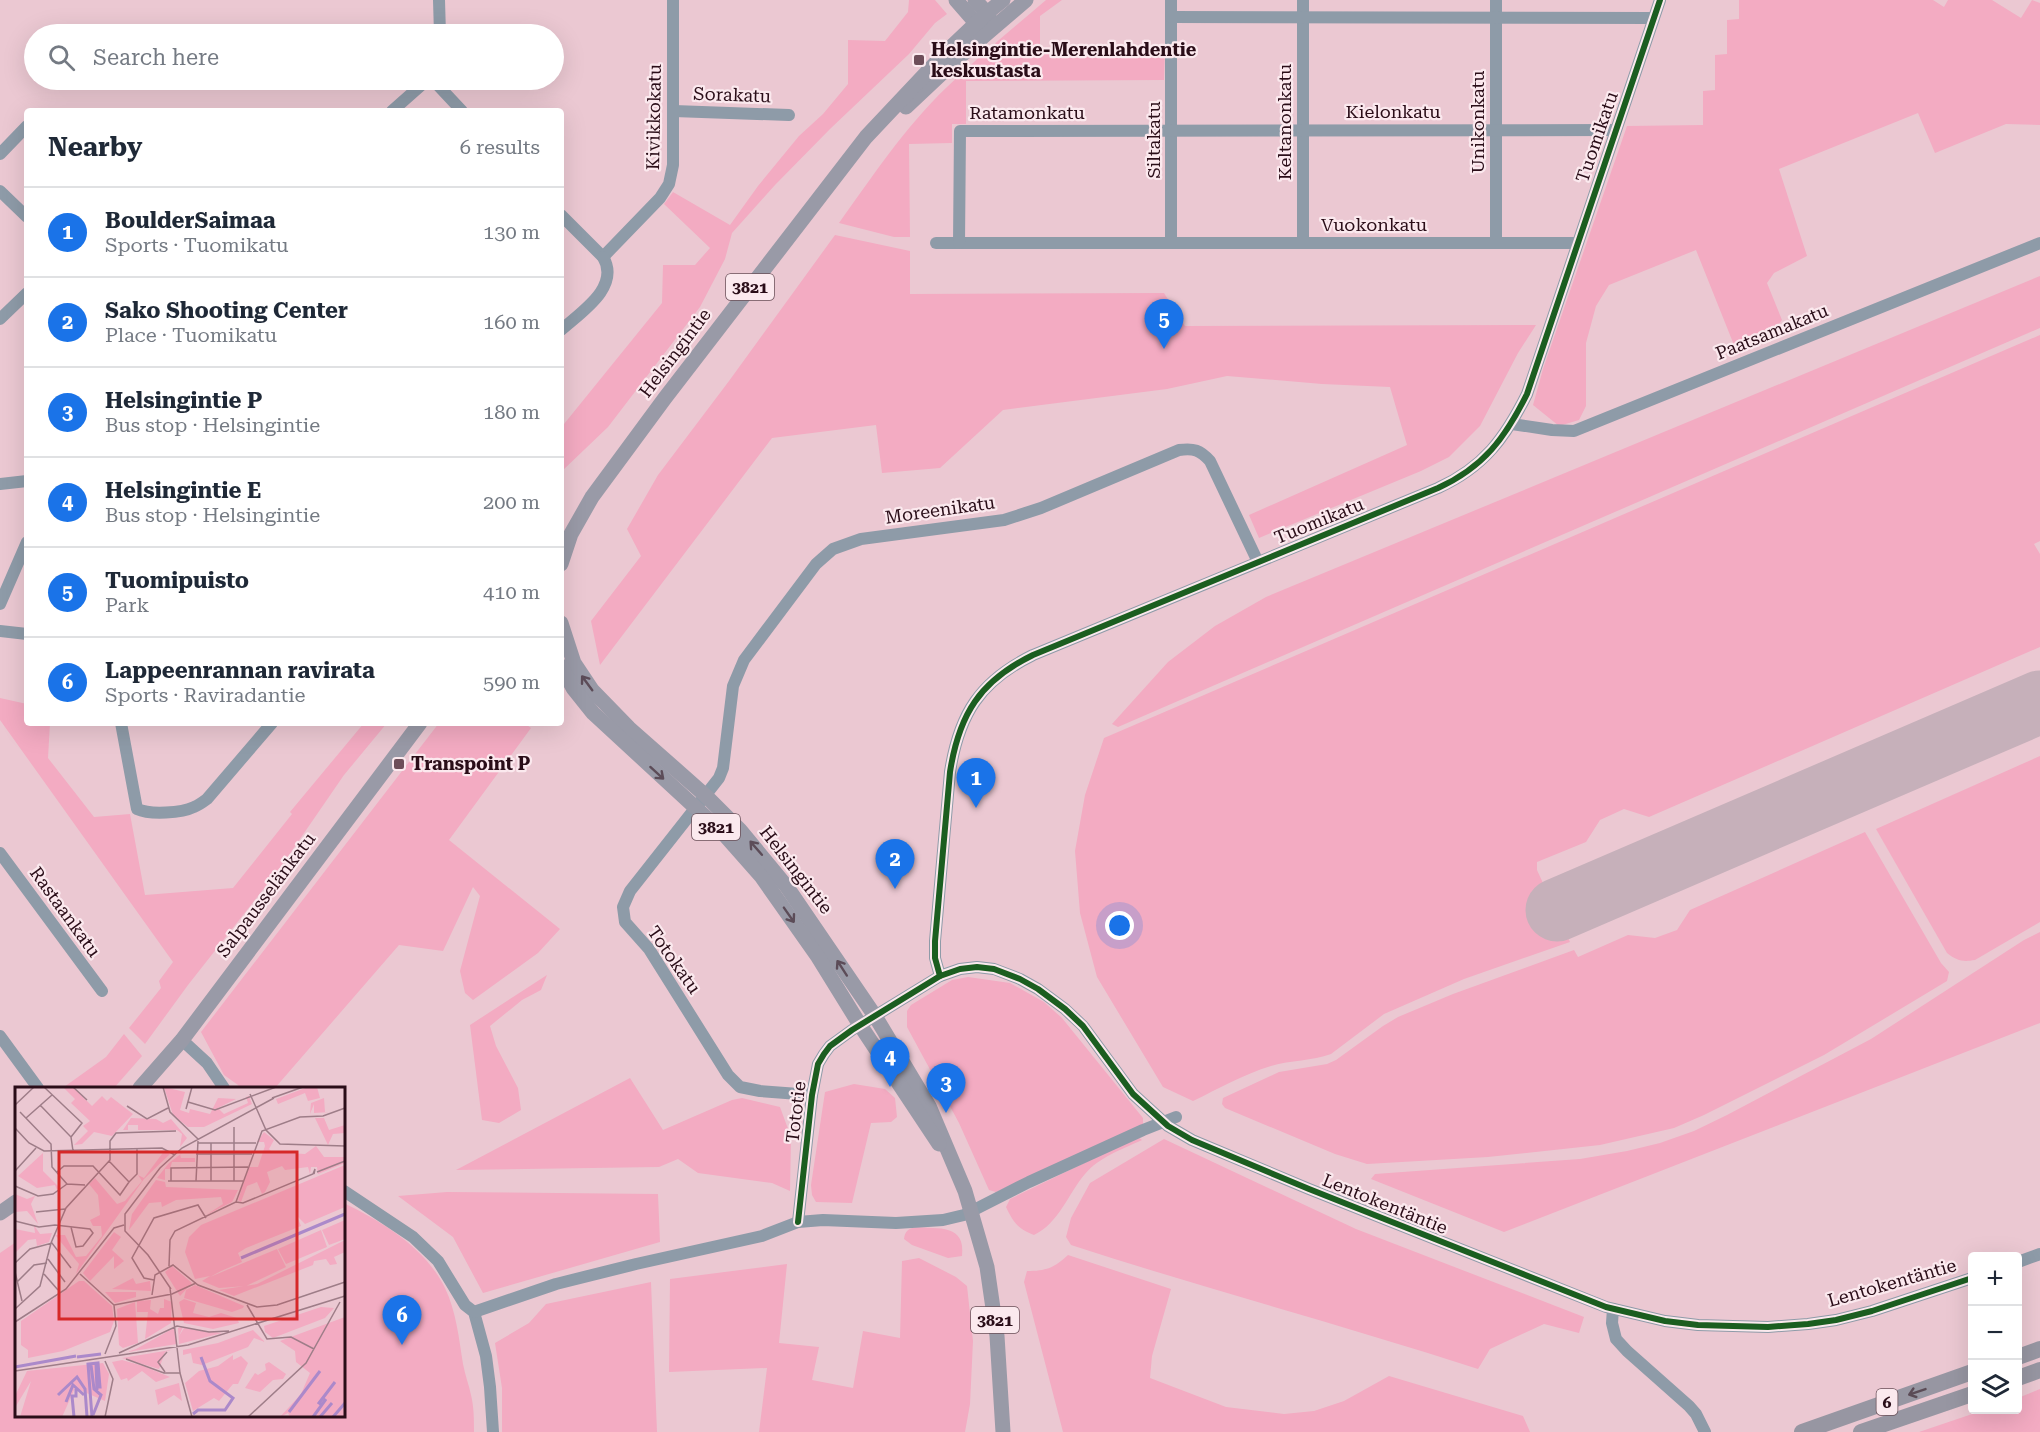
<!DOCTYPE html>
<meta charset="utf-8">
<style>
body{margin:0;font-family:"Roboto Serif",serif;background:#f2f2f3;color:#1f2937}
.controls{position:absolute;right:18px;bottom:18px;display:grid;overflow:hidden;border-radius:6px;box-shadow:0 6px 24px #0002}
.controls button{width:54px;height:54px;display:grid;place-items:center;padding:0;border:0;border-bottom:2px solid #e0e1e3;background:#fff;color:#1f2937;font:30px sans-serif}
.you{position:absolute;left:1120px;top:926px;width:21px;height:21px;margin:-15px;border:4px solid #fff;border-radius:50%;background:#1a73e8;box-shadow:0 0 0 9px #1a73e833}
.badge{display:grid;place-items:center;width:39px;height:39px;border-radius:50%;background:#1a73e8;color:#fff;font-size:20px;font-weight:700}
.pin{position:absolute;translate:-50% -50px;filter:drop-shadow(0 2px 3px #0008)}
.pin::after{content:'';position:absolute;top:32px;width:21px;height:18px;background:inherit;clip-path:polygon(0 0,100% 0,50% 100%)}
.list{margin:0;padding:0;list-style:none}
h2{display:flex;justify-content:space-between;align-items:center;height:78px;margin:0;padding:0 24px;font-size:26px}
h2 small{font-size:20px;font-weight:400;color:#747a83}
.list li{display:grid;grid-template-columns:39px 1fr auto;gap:18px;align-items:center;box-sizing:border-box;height:90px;padding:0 24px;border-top:2px solid #e0e1e3}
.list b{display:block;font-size:22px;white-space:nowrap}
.list p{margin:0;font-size:20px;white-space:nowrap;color:#747a83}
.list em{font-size:20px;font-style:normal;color:#747a83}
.icon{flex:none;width:33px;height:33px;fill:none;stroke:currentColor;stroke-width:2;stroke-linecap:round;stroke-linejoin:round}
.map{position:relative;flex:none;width:2040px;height:1432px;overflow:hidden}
.search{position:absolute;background:#fff;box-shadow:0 6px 24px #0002;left:24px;top:24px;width:540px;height:66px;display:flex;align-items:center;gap:15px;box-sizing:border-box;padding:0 21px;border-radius:33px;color:#747a83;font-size:22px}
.panel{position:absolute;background:#fff;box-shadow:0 6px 24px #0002;left:24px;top:108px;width:540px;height:618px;border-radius:6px}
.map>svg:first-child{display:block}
.green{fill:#f3abc2}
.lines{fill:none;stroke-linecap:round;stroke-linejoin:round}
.runway{stroke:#c6b0ba;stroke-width:63}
.minor{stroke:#8e9ba8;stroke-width:12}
.major{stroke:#999aa7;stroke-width:15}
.highway{stroke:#9796a2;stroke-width:16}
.cycleway-casing{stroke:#fbe9ee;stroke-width:10}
.cycleway{stroke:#1b5e20;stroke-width:6}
.oneway{stroke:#5c4c58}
.oneway2{stroke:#5b4b56}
.poi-dot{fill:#6e4e59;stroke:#fbe9ee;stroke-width:2}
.labels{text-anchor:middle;stroke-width:4.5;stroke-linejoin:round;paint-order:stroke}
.shield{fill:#fbe9ee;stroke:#694f58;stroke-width:1.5}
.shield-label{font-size:16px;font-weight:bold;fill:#2a0d18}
.poi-label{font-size:18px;font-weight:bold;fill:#2a0d18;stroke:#fbe9ee;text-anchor:start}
.street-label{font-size:18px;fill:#2a0d18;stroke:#fbe9ee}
.inset-river{fill:none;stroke:#ab89ca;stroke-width:3}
.inset-road{fill:none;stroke:#9e7d88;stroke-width:1.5}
.view{fill:#d62828;fill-opacity:0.15;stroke:#d62828;stroke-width:3}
.inset-edge{fill:none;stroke:#2a0d18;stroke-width:3}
</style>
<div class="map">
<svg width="2040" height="1432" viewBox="0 0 2040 1432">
<rect width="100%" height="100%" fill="#ebc8d2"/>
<!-- green -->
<g class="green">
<path d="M909,0H935L947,14L935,23L909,54L830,129L775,185L732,233L725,259L700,307L608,427L561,472V421L564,424L662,303L663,265H695L710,248L664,204L673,192L730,225L758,186L799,136L823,114L848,84V40L885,41L908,12Z"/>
<path d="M1046,0H1062L1040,16V51H1165L1164,80L966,81V124H952V143L909,144L910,237H894L839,223C872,177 905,127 947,87C978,57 1013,28 1046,0Z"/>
<path d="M1739,0H1933L1944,7L1948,0H1992L2021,18L2032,0L2040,3V125L2006,124L1935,153L1918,113L1779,169L1807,256L1774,273L1767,283L1782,320L1766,341L1738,355L1696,250L1609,285L1596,306L1586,343V406L1579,420L1559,426L1533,405L1543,369L1627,126L1703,125V91L1715,90V55L1727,54V20L1739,19Z"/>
<path d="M835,235L910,251V294L1164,293L1185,326L1536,325L1518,353L1480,426L1449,457L1421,471L1259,538L1249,515L1407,445L1390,387L1322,384L1227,376L1167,389L1003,410L940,468L882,473L876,425L772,438L600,665L591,621L641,556L627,529L658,475L729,381Z"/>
<path d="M2040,276V328L1118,727L1112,724L1168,662L1215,626L1266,597Z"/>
<path d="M2040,335V541L2034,544L2040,554V647L1649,817L1624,809L1600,820L1586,842L1537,862V870L1570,942L1464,979L1384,1014L1331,1054C1312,1061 1291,1060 1271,1066C1244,1074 1218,1089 1193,1101L1163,1087L1097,977L1080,913L1075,851L1085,795L1104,738Z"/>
<path d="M0,698L27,704V723H50L48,758L94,817L130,814L145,895L233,888L292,814L290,812L364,723H387L344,775L280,868L188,985L145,1044L129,1028L161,988L159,981L173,962L0,720Z"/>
<path d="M439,723H524L531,728L449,840L560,929L538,953L473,1000L465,993L460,971L480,896L473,887L443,951L399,945L275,1088H240L238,1085L224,1075L201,1032Z"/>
<path d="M2040,756V922L1975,960C1963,962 1957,961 1947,953L1876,829Z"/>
<path d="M1865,832L1941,963L1949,972L1947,981L1824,1055L1704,1115L1674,1128L1600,1145L1488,1157L1367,1164L1335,1154L1225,1108L1222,1104L1223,1098L1279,1072L1327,1064L1336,1060L1383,1026L1398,1017L1453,994L1574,950L1578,957L1628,935L1655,938L1677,930L1690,910Z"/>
<path d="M2040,932V1023L1504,1232L1371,1179L1375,1174L1580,1159L1627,1151L1660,1143L1694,1131L1727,1115L1871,1039L2024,940Z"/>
<path d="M547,975L541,990L522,1000L490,1026L496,1046L518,1088L521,1110L499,1123L482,1120L470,1025Z"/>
<path d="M968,977L1010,983L1044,1002L1062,1018L1143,1118V1126L996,1192L989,1190L959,1123L907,1027V1011L911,1005L952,980Z"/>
<path d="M124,1034L142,1056L114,1088H66L64,1087L106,1057Z"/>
<path d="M630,1078L663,1130L732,1100L742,1098L780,1107L791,1137L790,1191L772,1183L698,1173L678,1159L659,1167L456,1170Z"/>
<path d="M854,1084L885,1089L895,1098L897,1117L891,1122L871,1123L852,1203L816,1202L812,1195L811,1185L825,1092Z"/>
<path d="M1138,1137L1142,1140C1123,1149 1099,1157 1085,1174C1068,1194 1059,1223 1034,1235C1018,1229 1013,1222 1006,1207L1010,1199Z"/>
<path d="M1164,1139L1356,1229L1584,1317L1579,1333L1544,1324L1490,1349L1478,1369C1343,1325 1206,1289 1071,1245L1066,1237L1071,1218L1090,1183Z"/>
<path d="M447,1192L658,1194L660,1242L483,1293L453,1237L398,1196Z"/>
<path d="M344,1203C382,1222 425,1247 445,1288C456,1311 459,1338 463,1364C465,1375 469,1385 471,1395C474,1407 474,1420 474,1432H0V1253L16,1242V1416H344Z"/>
<path d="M916,1227C938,1229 966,1224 962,1256L948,1258L912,1245L904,1239C905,1231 908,1229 916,1227Z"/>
<path d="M1068,1255L1171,1289L1152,1356L1150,1378L1226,1407L1284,1414L1314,1411L1344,1401L1389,1376L1523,1416L1530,1432H1063L1024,1282L1027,1271C1046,1271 1054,1268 1068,1255Z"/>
<path d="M919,1258L956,1277L967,1286L973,1341L970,1404L965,1432H759L767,1368L669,1372L670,1279L787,1264L779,1343L819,1347L812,1380L853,1388L863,1331L900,1338L902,1261Z"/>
<path d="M651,1282L657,1432H502V1388L495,1343L529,1323L546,1304Z"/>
<path d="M2040,1389V1432H1919L1984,1410H2018V1398Z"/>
</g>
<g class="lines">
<!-- runway -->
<path class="runway" d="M1557,910L2040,702"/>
<!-- minor -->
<g class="minor">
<path d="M439,0L440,34"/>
<path d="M1171,0V243"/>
<path d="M1303,0V243"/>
<path d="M1496,0V243"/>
<path d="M1171,17L1653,18"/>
<path d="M433,80L462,111"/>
<path d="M392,111L427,80"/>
<path d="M674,111L789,115"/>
<path d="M0,154L27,126"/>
<path d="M0,191L27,217"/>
<path d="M561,215L603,257L660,198L669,184L673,165V0"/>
<path d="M936,243H1577"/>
<path d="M959,243L960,131L1615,130"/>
<path d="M0,319L27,293"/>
<path d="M561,330C581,312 621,287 603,257"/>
<path d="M1512,424L1552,430L1574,431L2040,243"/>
<path d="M0,484L27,481"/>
<path d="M0,604L27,542"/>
<path d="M0,631L27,634"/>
<path d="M121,723L137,809C150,815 182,813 194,807C199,805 203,802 207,799L272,723"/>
<path d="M0,853L102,991"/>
<path d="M940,976L935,958V941L950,772C959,714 980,681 1033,655L1438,488C1484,467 1505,438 1527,394L1660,0"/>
<path d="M0,1036L38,1088"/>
<path d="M182,1040L207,1063L224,1088"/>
<path d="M812,1095L760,1091L740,1087L728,1075L649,949L625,922L623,907L630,891L719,778L723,768L733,686L744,660L816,564L833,549L861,539L1004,520L1041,508L1179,450C1194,448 1200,450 1210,461L1258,562"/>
<path d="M344,1191L413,1237L438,1261L465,1305L474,1312L486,1356L490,1387L493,1432"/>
<path d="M798,1222L812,1095L818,1064L824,1054L830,1046L852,1030L940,976L960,969L977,967L994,969L1020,979L1038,989L1065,1009L1083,1026L1133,1094L1168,1126L1192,1140L1309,1189L1606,1307L1665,1321L1698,1325L1768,1327L1808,1324L1836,1320L1872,1311L1972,1278"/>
<path d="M2018,1262L2040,1254"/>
<path d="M1613,1309L1612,1323L1616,1339L1627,1351L1689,1406L1696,1414L1705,1432"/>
<path d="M474,1312L556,1284L636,1264L762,1236L798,1222L823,1220L896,1223L943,1220L964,1215L1029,1182L1143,1130L1176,1117"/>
</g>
<!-- major -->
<g class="major">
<path d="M956,0L976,23L985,25"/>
<path d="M975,0L987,13L991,22"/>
<path d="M906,107L957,59L1026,0"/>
<path d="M561,564L571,534L592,497L665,398L866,137L947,51L987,13L1003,0"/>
<path d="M561,623L574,663L592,690L629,728L706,796L740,830L787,887L875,1016L929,1106L965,1191L987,1267L997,1336L1003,1432"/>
<path d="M561,666L573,688L593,713L723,833L761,876L818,957L860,1025L939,1144"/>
<path d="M140,1088L182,1040L420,723"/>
<path d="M0,1213L16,1202"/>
</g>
<!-- highway -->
<g class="highway">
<path d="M2018,1357L2040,1349"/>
<path d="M2018,1378L2040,1370"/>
<path d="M1802,1432L1972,1372"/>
<path d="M1861,1432L1972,1394"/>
</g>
<!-- cycleway casing -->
<g class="cycleway-casing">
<g id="cycleway">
<path d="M940,976L935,958V941L950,772C959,714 980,681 1033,655L1438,488C1484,467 1505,438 1527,394L1660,0"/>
<path d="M798,1222L812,1095L818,1064L824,1054L830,1046L852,1030L940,976L960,969L977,967L994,969L1020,979L1038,989L1065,1009L1083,1026L1133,1094L1168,1126L1192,1140L1309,1189L1606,1307L1665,1321L1698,1325L1768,1327L1808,1324L1836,1320L1872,1311L1972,1278"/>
</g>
</g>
<!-- cycleway -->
<use href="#cycleway" class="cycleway"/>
</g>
<!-- one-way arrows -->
<defs><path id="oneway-shaft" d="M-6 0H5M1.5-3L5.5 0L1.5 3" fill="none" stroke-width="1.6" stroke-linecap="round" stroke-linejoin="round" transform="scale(1.5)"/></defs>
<g class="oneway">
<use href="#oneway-shaft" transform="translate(587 683) rotate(-126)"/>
<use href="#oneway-shaft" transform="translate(657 773) rotate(42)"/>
<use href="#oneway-shaft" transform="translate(756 848) rotate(-131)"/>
<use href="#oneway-shaft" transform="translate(789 915) rotate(55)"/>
<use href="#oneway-shaft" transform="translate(842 968) rotate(-123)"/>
</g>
<use class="oneway2" href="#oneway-shaft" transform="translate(1917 1392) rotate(161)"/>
<!-- markers -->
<g class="poi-dot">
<rect x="913" y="54" width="12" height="12" rx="3"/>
<rect x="393" y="758" width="12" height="12" rx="3"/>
</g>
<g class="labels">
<!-- shield labels -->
<g class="shield">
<rect x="726" y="274" width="48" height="26" rx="4.5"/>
<rect x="692" y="814" width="48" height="26" rx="4.5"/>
<rect x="971" y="1307" width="48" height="26" rx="4.5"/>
<rect x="1876.5" y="1389" width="21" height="26" rx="4.5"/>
</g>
<g class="shield-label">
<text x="750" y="293">3821</text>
<text x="716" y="833">3821</text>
<text x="995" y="1326">3821</text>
<text x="1887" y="1408">6</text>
</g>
<!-- poi labels -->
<g class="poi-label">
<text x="931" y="56">Helsingintie-Merenlahdentie<tspan x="931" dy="21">keskustasta</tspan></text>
<text x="411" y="770">Transpoint P</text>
</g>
<!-- street labels -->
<g class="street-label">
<text transform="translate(732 95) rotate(2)" y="6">Sorakatu</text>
<text x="1393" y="118">Kielonkatu</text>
<text x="1027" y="119">Ratamonkatu</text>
<text transform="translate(654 117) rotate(-89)" y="6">Kivikkokatu</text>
<text transform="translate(1285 122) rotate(-90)" y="6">Keltanonkatu</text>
<text transform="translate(1478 122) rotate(-90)" y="6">Unikonkatu</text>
<text transform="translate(1597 137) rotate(-71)" y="6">Tuomikatu</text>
<text transform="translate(1154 140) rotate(-90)" y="6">Siltakatu</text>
<text x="1374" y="231">Vuokonkatu</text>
<text transform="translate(1772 332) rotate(-22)" y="6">Paatsamakatu</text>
<text transform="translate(675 353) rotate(-53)" y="6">Helsingintie</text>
<text transform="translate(940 510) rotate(-8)" y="6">Moreenikatu</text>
<text transform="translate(1319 521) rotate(-22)" y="6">Tuomikatu</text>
<text transform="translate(796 870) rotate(52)" y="6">Helsingintie</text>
<text transform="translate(266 895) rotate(-53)" y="6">Salpausselänkatu</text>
<text transform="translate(65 912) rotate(54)" y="6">Rastaankatu</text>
<text transform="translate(674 960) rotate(55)" y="6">Totokatu</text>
<text transform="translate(796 1112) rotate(-83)" y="6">Tototie</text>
<text transform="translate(1385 1204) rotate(22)" y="6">Lentokentäntie</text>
<text transform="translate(1892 1283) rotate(-16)" y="6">Lentokentäntie</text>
</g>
</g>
<!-- overview -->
<g transform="translate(15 1087)">
<rect width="330" height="330" fill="#ebc8d2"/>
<path d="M48,0H58L77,19L87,9L92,14L96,10L118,27L97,49L79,45L67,57L59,58L73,44L68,39L75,34L56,16L60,12ZM149,0L170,5L165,23L174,26L175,22L195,27L203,11L221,12L203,21L209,27L233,16L231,10L234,9L237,17L189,40H173L158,28ZM293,0H302L305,11L293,14L290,6L263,17L261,12ZM309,11L310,25H315L299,26V17L295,27L296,16ZM116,31L141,32L148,36L156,32L172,51L165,60L167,47L162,43H123V38H113V43H108ZM300,31H309L314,43L330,38V46L318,47L313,58ZM249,45L259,53L254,62L257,65L290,67L301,59L309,70H330V76L303,87L302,80H296L295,87L293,80L270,83L267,79L252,85L255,95L250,105L247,107L242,95L232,99L226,115L223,113L234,80H243L250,59L249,55H242ZM180,56L165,67L166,71H180V75H157L155,82H150V93L142,91L154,76ZM150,63L155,67L129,92L61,187L64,177L40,148H50L61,170L71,169L87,149L86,139H78L75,133L85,128L83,108L74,97L80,91L102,117L110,114L127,94L123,88L129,91ZM28,66V84L44,100L42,103L40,98L22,101L3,89ZM330,78V120L290,137L282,129L286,139L231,161L223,166L227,175L206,184L195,190L262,162L271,180L231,199L204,201L187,194L195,189L180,192L170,165L174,150L186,138ZM141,93L150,95L151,100L223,103L217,115L191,128L208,117L206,110L161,113L147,120L146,115L134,116L114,143L117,127ZM0,107L12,112L20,109L16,117L23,137L12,124L0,125ZM330,133V152L314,158L307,143ZM19,138L25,147L37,146L34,155L22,159L21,152L13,153L0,166V142L20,146ZM306,143L312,160L271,177L263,162ZM99,145L106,150L97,163L109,174L99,182V169L75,194L68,186ZM330,153V165L319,170L322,177L315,178L311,172L299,174L298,178L219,209L204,203L242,197ZM157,179L177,196L165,209L150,185ZM118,191L121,197L135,194L136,204L97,202ZM64,194H69L97,219L99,234L95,245L48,264L13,271V263L6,258V234ZM180,198L229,219L228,221L217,225L169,211L171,203ZM90,205H121V210L100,216ZM149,212L157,215L156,236L130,252L133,225H122V214L136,213L135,222L143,227L145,221H149ZM169,212L181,216L178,226L194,230L206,226L222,231L224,236L198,242L169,236L164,215ZM120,215L123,256L108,261L104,258L102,222ZM306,220L319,221L310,231L258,251L250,245L249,239ZM330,230V330H275L273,326L265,330L286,307L295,286L281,275L280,264L265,254ZM168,240L164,249L169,241L207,246L164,257L163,241ZM159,241L162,257L112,265L121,262ZM238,243L250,255L239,251L233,260L187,278L178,276L176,266L168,268V263L203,256ZM156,263L150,265L144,282L107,271ZM218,268V273L226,269L233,276L223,297H218L204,314L199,311L178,324L170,296L184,284L203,279ZM107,273L128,279L155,290L141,295L127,284L113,294L112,291L106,293L97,275ZM254,275L271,287L268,292L258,293L245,305L230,301L240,286L243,288L251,283L250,277ZM88,276L94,287L90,314L60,301L47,330H5L16,294L1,319L0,309L12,284ZM164,296L167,314L159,308L143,318L140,303Z" fill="#f3abc2"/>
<path class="inset-river" d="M226,171L330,127M62,270L86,267M81,277L82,303M76,278L79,302L86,308L78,328M0,280L61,269M43,308L62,290L70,302L72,330M51,315L58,298L69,308M307,318L304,316L320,295M274,325L305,284M178,327L183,323H210L218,311L195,294L186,270M59,330L57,309H61V302M77,330L73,277L83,276L85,300H82M298,330L311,312M305,330L317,316M318,330L330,316"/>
<path class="inset-road" d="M29,0L67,36L56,50M58,0L72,13M148,0L155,25L183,52M235,7L251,43L265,57L330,59M257,11L288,0M173,15L200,23L261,0M0,18L19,0M25,18L56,50L58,64M112,19L132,32L153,21M171,22L177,0M5,25L36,57L37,80L52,97L70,98M11,31L37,8M0,41L14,56L29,64L147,61L160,68M183,56H241M196,56V94M181,67H237M94,74L114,95L122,87V62M0,84L21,61M42,85L49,79H78L105,108L114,95M302,85L330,74M153,94H228M156,94V81L233,80M181,94L183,54M219,94V40M0,99L23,109L38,107L52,97M221,115L228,116L298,87L300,82L299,87M21,125L50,122M0,134L24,140L40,138L75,142L78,146L68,159L61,160L56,140M33,172L50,195M0,176L15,162L37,156L56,181M154,179L155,153L160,144L221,115L247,44L285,30L308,29L330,21M0,185L7,214M29,187L43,203M65,187L99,218L101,239L90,267M139,193L129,191L117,171L139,131L183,118L191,131M2,195L19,178L32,176M155,201L165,286M156,202L133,168L110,144V127L145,81L167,61L259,11M137,208L140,188L158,178L183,198L242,220L262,218L330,195M99,218L157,207L181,196M232,218L252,252L276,250L299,262M0,222L25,199L36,156L51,121L95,73V54L101,46L161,44M0,235L51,202L99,141L109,138M104,266L162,239L194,245L214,244M111,272L149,286H165M90,274L98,292L90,330M0,284L173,258L330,209M150,285L143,275L152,265M165,286L177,330M233,330L291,276L325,215"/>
<path class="view" d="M44,65H282V232H44Z"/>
<rect width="330" height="330" class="inset-edge"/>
</g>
</svg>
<div class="controls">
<button>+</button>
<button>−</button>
<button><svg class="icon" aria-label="layers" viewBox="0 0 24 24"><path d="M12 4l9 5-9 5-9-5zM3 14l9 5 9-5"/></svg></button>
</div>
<div class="you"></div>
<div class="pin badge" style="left:976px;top:808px">1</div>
<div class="pin badge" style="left:895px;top:889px">2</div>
<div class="pin badge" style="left:946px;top:1113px">3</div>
<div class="pin badge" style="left:890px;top:1087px">4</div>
<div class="pin badge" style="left:1164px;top:349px">5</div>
<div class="pin badge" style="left:402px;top:1345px">6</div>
<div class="search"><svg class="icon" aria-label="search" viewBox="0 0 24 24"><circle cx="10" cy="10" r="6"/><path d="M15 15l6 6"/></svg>Search here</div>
<section class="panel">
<h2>Nearby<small>6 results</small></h2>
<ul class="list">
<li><span class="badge">1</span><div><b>BoulderSaimaa</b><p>Sports · Tuomikatu</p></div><em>130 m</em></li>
<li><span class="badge">2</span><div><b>Sako Shooting Center</b><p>Place · Tuomikatu</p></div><em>160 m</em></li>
<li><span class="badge">3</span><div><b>Helsingintie P</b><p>Bus stop · Helsingintie</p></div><em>180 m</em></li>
<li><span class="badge">4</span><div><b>Helsingintie E</b><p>Bus stop · Helsingintie</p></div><em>200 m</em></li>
<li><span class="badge">5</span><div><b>Tuomipuisto</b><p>Park</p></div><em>410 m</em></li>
<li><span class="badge">6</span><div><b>Lappeenrannan ravirata</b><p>Sports · Raviradantie</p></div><em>590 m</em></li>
</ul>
</section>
</div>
